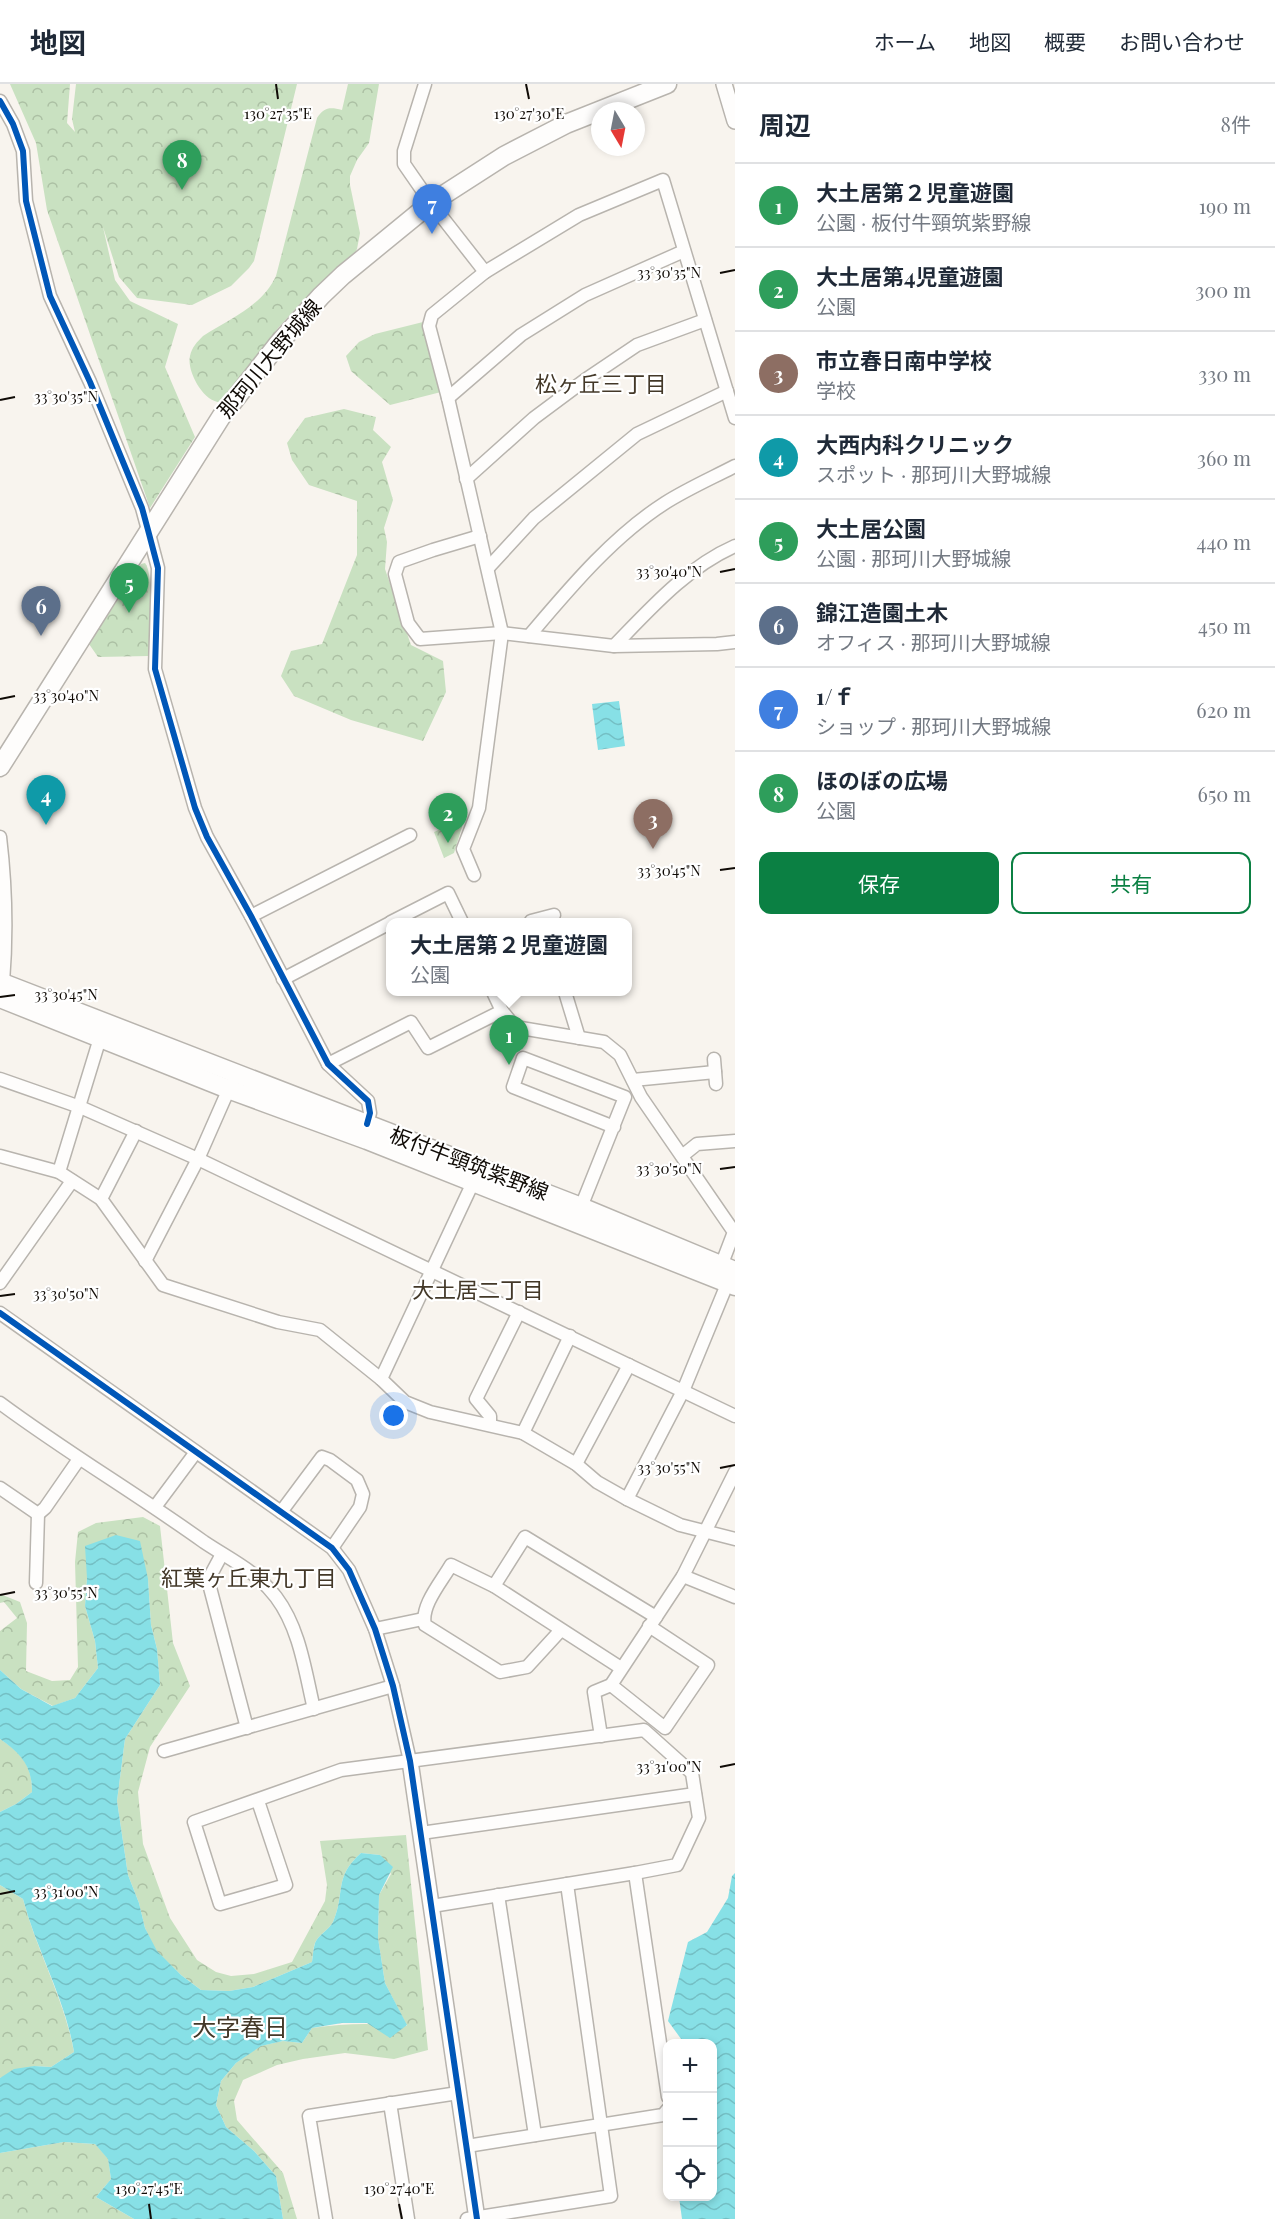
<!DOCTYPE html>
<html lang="ja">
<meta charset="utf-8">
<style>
body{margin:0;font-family:"Playfair Display","Noto Sans JP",serif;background:#f6f6f7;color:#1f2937}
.controls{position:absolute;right:18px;bottom:18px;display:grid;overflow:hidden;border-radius:12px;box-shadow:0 3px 9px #0003}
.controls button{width:54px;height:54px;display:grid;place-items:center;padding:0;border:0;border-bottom:2px solid #e0e1e3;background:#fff;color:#1f2937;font:30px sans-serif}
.compass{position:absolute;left:591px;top:18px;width:54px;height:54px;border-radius:50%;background:#fff;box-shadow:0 3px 9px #0003;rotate:170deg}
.you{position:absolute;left:394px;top:1332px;width:21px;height:21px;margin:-15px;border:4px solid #fff;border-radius:50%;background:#1a73e8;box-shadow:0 0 0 9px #1a73e833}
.badge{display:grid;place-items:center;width:39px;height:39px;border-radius:50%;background:#0b8043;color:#fff;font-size:20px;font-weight:700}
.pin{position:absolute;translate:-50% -50px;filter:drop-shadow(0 2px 3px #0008)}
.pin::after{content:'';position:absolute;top:32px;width:21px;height:18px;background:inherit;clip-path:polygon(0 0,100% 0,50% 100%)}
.popup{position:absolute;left:386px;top:834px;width:246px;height:78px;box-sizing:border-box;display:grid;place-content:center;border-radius:12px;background:#fff;filter:drop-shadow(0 2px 4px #0005);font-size:20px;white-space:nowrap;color:#747a83}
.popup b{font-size:22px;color:#1f2937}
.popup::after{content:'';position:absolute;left:50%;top:100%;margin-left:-12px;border:12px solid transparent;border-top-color:#fff}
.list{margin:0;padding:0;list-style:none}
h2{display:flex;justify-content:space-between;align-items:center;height:78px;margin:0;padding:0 24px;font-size:26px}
h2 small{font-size:20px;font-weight:400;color:#747a83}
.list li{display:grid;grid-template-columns:39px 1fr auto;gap:18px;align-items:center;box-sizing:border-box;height:84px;padding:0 24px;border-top:2px solid #e0e1e3}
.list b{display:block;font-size:22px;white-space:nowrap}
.list p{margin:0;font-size:20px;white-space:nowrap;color:#747a83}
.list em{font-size:20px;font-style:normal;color:#747a83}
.actions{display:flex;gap:12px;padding:18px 24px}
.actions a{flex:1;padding:14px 0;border:2px solid #0b8043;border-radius:12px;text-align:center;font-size:21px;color:#0b8043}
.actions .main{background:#0b8043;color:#fff}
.icon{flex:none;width:33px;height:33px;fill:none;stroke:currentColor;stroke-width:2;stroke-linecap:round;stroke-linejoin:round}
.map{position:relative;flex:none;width:735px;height:2135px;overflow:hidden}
header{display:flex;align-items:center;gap:36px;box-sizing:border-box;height:84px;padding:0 30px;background:#fff;border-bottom:2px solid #e0e1e3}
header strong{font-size:28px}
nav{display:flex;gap:33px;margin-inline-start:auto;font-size:21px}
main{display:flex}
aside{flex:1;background:#fff}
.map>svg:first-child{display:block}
.forest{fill:url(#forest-crowns)}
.water{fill:url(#water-waves)}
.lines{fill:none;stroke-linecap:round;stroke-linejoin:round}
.minor-casing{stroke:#b8b4ae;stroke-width:15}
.tertiary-casing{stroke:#b8b4ae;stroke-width:18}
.secondary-casing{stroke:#b8b4ae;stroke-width:21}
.minor{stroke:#fefdfc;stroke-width:12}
.tertiary{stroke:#fefdfc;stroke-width:15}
.secondary{stroke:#fefdfc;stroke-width:18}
.cycleway-casing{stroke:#fff;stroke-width:10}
.cycleway{stroke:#0057b8;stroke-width:6}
.ticks{fill:none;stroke:#100b06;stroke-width:2}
.labels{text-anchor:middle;stroke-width:4.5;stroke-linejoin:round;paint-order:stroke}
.street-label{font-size:21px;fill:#100b06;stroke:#fff}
.neighbourhood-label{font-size:22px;fill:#433828;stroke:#fff}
.quarter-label{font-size:24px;fill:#433828;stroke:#fff}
.ticks-label{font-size:15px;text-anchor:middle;fill:#100b06;stroke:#fff;stroke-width:4.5;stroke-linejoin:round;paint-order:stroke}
</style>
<header>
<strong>地図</strong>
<nav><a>ホーム</a><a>地図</a><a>概要</a><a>お問い合わせ</a></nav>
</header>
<main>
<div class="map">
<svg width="735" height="2135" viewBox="0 0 735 2135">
<defs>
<pattern id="forest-crowns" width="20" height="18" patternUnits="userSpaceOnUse" patternTransform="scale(1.5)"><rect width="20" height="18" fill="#c9e1c1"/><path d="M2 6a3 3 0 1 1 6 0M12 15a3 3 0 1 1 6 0" fill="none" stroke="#acc0a4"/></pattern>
<pattern id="water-waves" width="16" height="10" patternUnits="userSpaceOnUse" patternTransform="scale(1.5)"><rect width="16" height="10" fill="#87e0e6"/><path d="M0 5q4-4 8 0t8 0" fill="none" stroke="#74bfc4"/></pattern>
</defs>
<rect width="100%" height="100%" fill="#f8f4ee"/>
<!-- forest -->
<g class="forest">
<path d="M10,0H70L67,39L75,48L72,35L76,0H297L254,177L249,184L231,202L192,221L137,214L119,193L103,143L115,196L130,217L178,240L165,283L195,353L150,424L47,126L36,59Z"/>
<path d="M348,0H379L369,59L357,76L350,92V101L360,149L357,165L352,174L301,219L278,244L226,317C207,325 186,288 190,272C192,263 197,258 203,252C230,235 262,222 276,192L317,34C324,23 330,23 342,26Z"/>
<path d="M423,238L441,308L390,321L351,287L346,272L359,258L375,250Z"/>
<path d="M344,325L376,333L373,346L391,363L382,378L393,416L384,444L387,458L385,485L411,561L443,577L446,608L423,657L351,636L294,612L281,592L291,567L322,560L357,471V417L309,401L292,376L287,359L305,334Z"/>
<path d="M145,479C155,491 149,554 149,572L98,573L89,560L141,480Z"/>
<path d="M457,738L462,743L454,769L444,774L434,748Z"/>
<path d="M143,1433L160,1442L173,1559L190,1602L150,1663L138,1708L143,1760L170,1834L197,1876L216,1888L231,1892L254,1890L292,1878L325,1817L327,1801L320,1757L406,1751L428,1966L394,1975L345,1969L303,1975L277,1981L243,1996L234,2017L237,2036L283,2089L297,2135H283L276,2092L254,2067L226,2043L216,2021L221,1997L236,1979L260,1962L283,1957L302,1959L312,1944C345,1939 374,1939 407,1942L385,1899L378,1854L379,1811L391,1790L380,1771L361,1769C333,1794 346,1808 333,1838C329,1846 318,1851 315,1859C313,1864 313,1872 312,1878L253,1903L229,1907L201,1906L181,1891L156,1867L145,1844L139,1819L128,1791L117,1717L125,1655L160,1601L157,1565L151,1541L148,1495L87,1494L85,1522L95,1557L98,1584L75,1614L53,1622L21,1605L0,1586V1547L17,1534L4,1518L0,1519V1510L20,1518L27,1539L26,1587L52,1597L70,1596L78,1583L75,1478L78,1448L96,1439Z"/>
<path d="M0,1655C22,1670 32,1681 32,1708L16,1720L0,1728Z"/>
<path d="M0,1801L23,1815C37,1868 64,1914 74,1968L51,1983L34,1982L0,1994Z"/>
<path d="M64,2058L95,2060L108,2074L111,2095L96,2113L134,2135H0V2069Z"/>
</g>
<!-- water -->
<g class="water">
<path d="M619,617L625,662L598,666L592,620Z"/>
<path d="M116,1451L140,1457L148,1495L151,1541L157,1565L160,1601L125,1655L117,1717L128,1791L139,1819L145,1844L157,1867L181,1891L201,1906L229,1907L253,1903L312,1878C313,1872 313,1865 315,1859C318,1851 329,1846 333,1838C346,1808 333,1794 361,1769L380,1771L393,1783L379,1811L378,1854L385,1899L407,1941L390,1954L367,1939H342L312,1944L302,1959L283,1957L261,1962L236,1979L221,1997L216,2021L226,2043L254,2067L276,2092L283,2135H134L96,2113L111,2095L108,2075L95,2060L64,2058L0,2069V1994L14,1985L34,1982L51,1983L74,1968C65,1914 37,1868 23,1815L0,1801V1728L16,1720L32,1708C32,1681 21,1670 0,1655V1586L21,1605L52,1622L75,1614L98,1584L95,1557L85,1522L87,1494L85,1462Z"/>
<path d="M735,1789V2135H682L679,2113L712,2112V1960L684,1959L668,1937L688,1858L707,1848L728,1814L732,1792Z"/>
</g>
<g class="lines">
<!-- minor casing -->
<g class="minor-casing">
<g id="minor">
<path d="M425,0L404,67V80L431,119L485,188"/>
<path d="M0,17L13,40L23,67L26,117L50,212L90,298L142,424L148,446L158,484L155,585L195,724L207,753L251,832L328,980L368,1017L370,1029L367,1040"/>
<path d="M448,314L521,251L585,211L684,167"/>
<path d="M466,395L534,334L585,296L637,261L705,236"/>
<path d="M480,452L433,466L399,478L395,490L408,539L420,555L502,549L614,562L717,560L735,558"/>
<path d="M488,484L534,434L637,350L727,307"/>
<path d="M529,552C569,505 612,453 665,419C687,405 712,394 735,382"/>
<path d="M614,562C650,525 687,483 735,462"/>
<path d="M0,753C6,803 7,850 3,899"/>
<path d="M474,791L463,765L479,724L502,549L448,314L429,242L432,231L485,188L579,131L663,96L735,334"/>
<path d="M251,832L410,751"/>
<path d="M531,837L554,831"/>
<path d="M391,838L448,809L462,838"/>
<path d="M283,895L390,839"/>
<path d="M565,908L579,954"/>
<path d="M502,927L515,943L604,958L620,971L641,1013L734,1148L721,1182"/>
<path d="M714,975L716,1000"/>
<path d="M328,980L411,938L428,964L502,927L493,908"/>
<path d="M0,995L80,1023L198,1075L735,1332"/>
<path d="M633,996L715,988"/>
<path d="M0,1072L59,1088L101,1115L163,1201L278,1238L320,1246L381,1295L405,1318L430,1328L523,1349L576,1380L597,1398L627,1415L680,1441L735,1455"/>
<path d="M682,1072L697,1060L735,1057"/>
<path d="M59,1088L100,954"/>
<path d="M101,1115L136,1047"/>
<path d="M581,1123L625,1013L523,974L513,1003L614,1043"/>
<path d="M145,1177L198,1075L231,1000"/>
<path d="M0,1199L72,1097"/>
<path d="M0,1229L332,1464L349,1486L375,1545L393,1602L410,1677"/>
<path d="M381,1295L476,1092"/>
<path d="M0,1319C66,1368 137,1410 204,1458C231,1476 256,1487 276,1513C300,1545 305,1587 314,1625"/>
<path d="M490,1341V1332L476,1315L519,1228"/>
<path d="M523,1349L570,1252"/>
<path d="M576,1380L629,1281"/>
<path d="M0,1404L38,1430L45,1424L79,1375"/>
<path d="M627,1415L683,1307L730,1193"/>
<path d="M155,1423L196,1368"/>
<path d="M281,1428L322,1373L330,1376L357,1396L363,1410L360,1423L332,1464"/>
<path d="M222,1470L208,1496L247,1644"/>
<path d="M683,1492L735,1513"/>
<path d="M36,1499L38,1430"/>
<path d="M494,1502L525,1453L656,1533"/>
<path d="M375,1545L423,1535"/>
<path d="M560,1547L527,1583L500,1588L425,1541C420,1522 442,1497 451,1481L494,1502L621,1584"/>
<path d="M611,1601L665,1644L708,1581L649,1542"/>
<path d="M601,1652L594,1608L611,1601L683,1492L735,1388"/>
<path d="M164,1667L393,1602"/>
<path d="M258,1717L286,1801L220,1820L194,1738L341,1686L644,1646L692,1689L699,1734L677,1781L635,1789"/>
<path d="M421,1749L695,1710"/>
<path d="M498,1811L535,2051"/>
<path d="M432,1822L635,1789L668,2013"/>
<path d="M390,2019L408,2135"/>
<path d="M467,2062L663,2031L668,2025"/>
<path d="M326,2135L309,2032L458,2009"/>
<path d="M467,2135L611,2112L567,1800"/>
</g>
</g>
<!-- tertiary casing -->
<g class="tertiary-casing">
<g id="tertiary">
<path d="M724,0L735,37"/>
<path d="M410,1677L477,2135"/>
</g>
</g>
<!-- secondary casing -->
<g class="secondary-casing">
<g id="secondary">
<path d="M0,683L221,333L278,260L321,212L343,191L431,119L504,72L566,40L667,0"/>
<path d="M0,898L581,1123L735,1187"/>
<path d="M0,914L228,1005L367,1056L735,1202"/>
</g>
</g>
<!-- minor -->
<use href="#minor" class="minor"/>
<!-- tertiary -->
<use href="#tertiary" class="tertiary"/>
<!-- secondary -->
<use href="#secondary" class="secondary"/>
<!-- cycleway casing -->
<g class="cycleway-casing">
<g id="cycleway">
<path d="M0,17L13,40L23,67L26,117L50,212L90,298L142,424L148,446L158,484L155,585L195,724L207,753L251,832L328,980L368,1017L370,1029L367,1040"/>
<path d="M0,1229L332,1464L349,1486L375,1545L393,1602L410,1677L477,2135"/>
</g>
</g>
<!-- cycleway -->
<use href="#cycleway" class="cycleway"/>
</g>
<!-- ticks -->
<path class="ticks" d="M276,0L278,15M526,0L529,15M720,189L735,186M0,316L15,313M720,488L735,485M0,615L15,612M720,786L735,784M0,913L15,911M720,1085L735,1083M0,1212L15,1210M720,1384L735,1381M0,1511L15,1508M720,1683L735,1680M0,1810L15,1807M149,2120L151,2135M399,2120L402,2135"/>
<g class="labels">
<!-- street labels -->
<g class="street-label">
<text transform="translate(270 275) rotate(-50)" y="7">那珂川大野城線</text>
<text transform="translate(469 1080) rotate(21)" y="7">板付牛頸筑紫野線</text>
</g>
<!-- neighbourhood labels -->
<g class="neighbourhood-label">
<text x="601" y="308">松ヶ丘三丁目</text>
<text x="478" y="1214">大土居二丁目</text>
<text x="249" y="1502">紅葉ヶ丘東九丁目</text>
</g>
<!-- quarter labels -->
<g class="quarter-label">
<text x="240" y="1952">大字春日</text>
</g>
</g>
<g class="ticks-label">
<text x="278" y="35">130°27'35"E</text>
<text x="529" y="35">130°27'30"E</text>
<text x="669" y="194">33°30'35"N</text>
<text x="66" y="318">33°30'35"N</text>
<text x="669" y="493">33°30'40"N</text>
<text x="66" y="617">33°30'40"N</text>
<text x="669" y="792">33°30'45"N</text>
<text x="66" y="916">33°30'45"N</text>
<text x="669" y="1090">33°30'50"N</text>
<text x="66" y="1215">33°30'50"N</text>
<text x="669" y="1389">33°30'55"N</text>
<text x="66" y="1514">33°30'55"N</text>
<text x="669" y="1688">33°31'00"N</text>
<text x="66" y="1813">33°31'00"N</text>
<text x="149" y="2110">130°27'45"E</text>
<text x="399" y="2110">130°27'40"E</text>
</g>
</svg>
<div class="controls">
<button>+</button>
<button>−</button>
<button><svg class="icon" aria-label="locate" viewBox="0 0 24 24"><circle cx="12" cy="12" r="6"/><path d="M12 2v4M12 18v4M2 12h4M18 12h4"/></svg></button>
</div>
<svg class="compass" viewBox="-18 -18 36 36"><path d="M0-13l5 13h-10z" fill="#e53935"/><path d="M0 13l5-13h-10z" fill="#747a83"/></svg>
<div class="you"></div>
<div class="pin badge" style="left:509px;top:981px;background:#2e9e5b">1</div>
<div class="popup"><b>大土居第２児童遊園</b>公園</div>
<div class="pin badge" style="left:448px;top:759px;background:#2e9e5b">2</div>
<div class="pin badge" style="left:653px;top:765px;background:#8d6e63">3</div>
<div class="pin badge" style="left:46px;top:741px;background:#0f9aa8">4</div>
<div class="pin badge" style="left:129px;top:529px;background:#2e9e5b">5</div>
<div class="pin badge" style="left:41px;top:552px;background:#5c6f8a">6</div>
<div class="pin badge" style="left:432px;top:150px;background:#3f7fe0">7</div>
<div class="pin badge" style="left:182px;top:106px;background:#2e9e5b">8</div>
</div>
<aside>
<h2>周辺<small>8件</small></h2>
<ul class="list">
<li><span class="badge" style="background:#2e9e5b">1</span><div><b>大土居第２児童遊園</b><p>公園 · 板付牛頸筑紫野線</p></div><em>190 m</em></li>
<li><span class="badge" style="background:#2e9e5b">2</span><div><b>大土居第4児童遊園</b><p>公園</p></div><em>300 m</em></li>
<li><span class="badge" style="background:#8d6e63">3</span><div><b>市立春日南中学校</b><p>学校</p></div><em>330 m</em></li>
<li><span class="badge" style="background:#0f9aa8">4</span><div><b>大西内科クリニック</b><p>スポット · 那珂川大野城線</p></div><em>360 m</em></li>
<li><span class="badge" style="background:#2e9e5b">5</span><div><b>大土居公園</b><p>公園 · 那珂川大野城線</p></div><em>440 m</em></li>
<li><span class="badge" style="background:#5c6f8a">6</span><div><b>錦江造園土木</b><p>オフィス · 那珂川大野城線</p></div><em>450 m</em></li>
<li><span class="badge" style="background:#3f7fe0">7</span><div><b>1/ｆ</b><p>ショップ · 那珂川大野城線</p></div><em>620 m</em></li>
<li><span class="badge" style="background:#2e9e5b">8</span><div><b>ほのぼの広場</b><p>公園</p></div><em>650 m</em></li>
</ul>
<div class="actions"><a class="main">保存</a><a>共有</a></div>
</aside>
</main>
